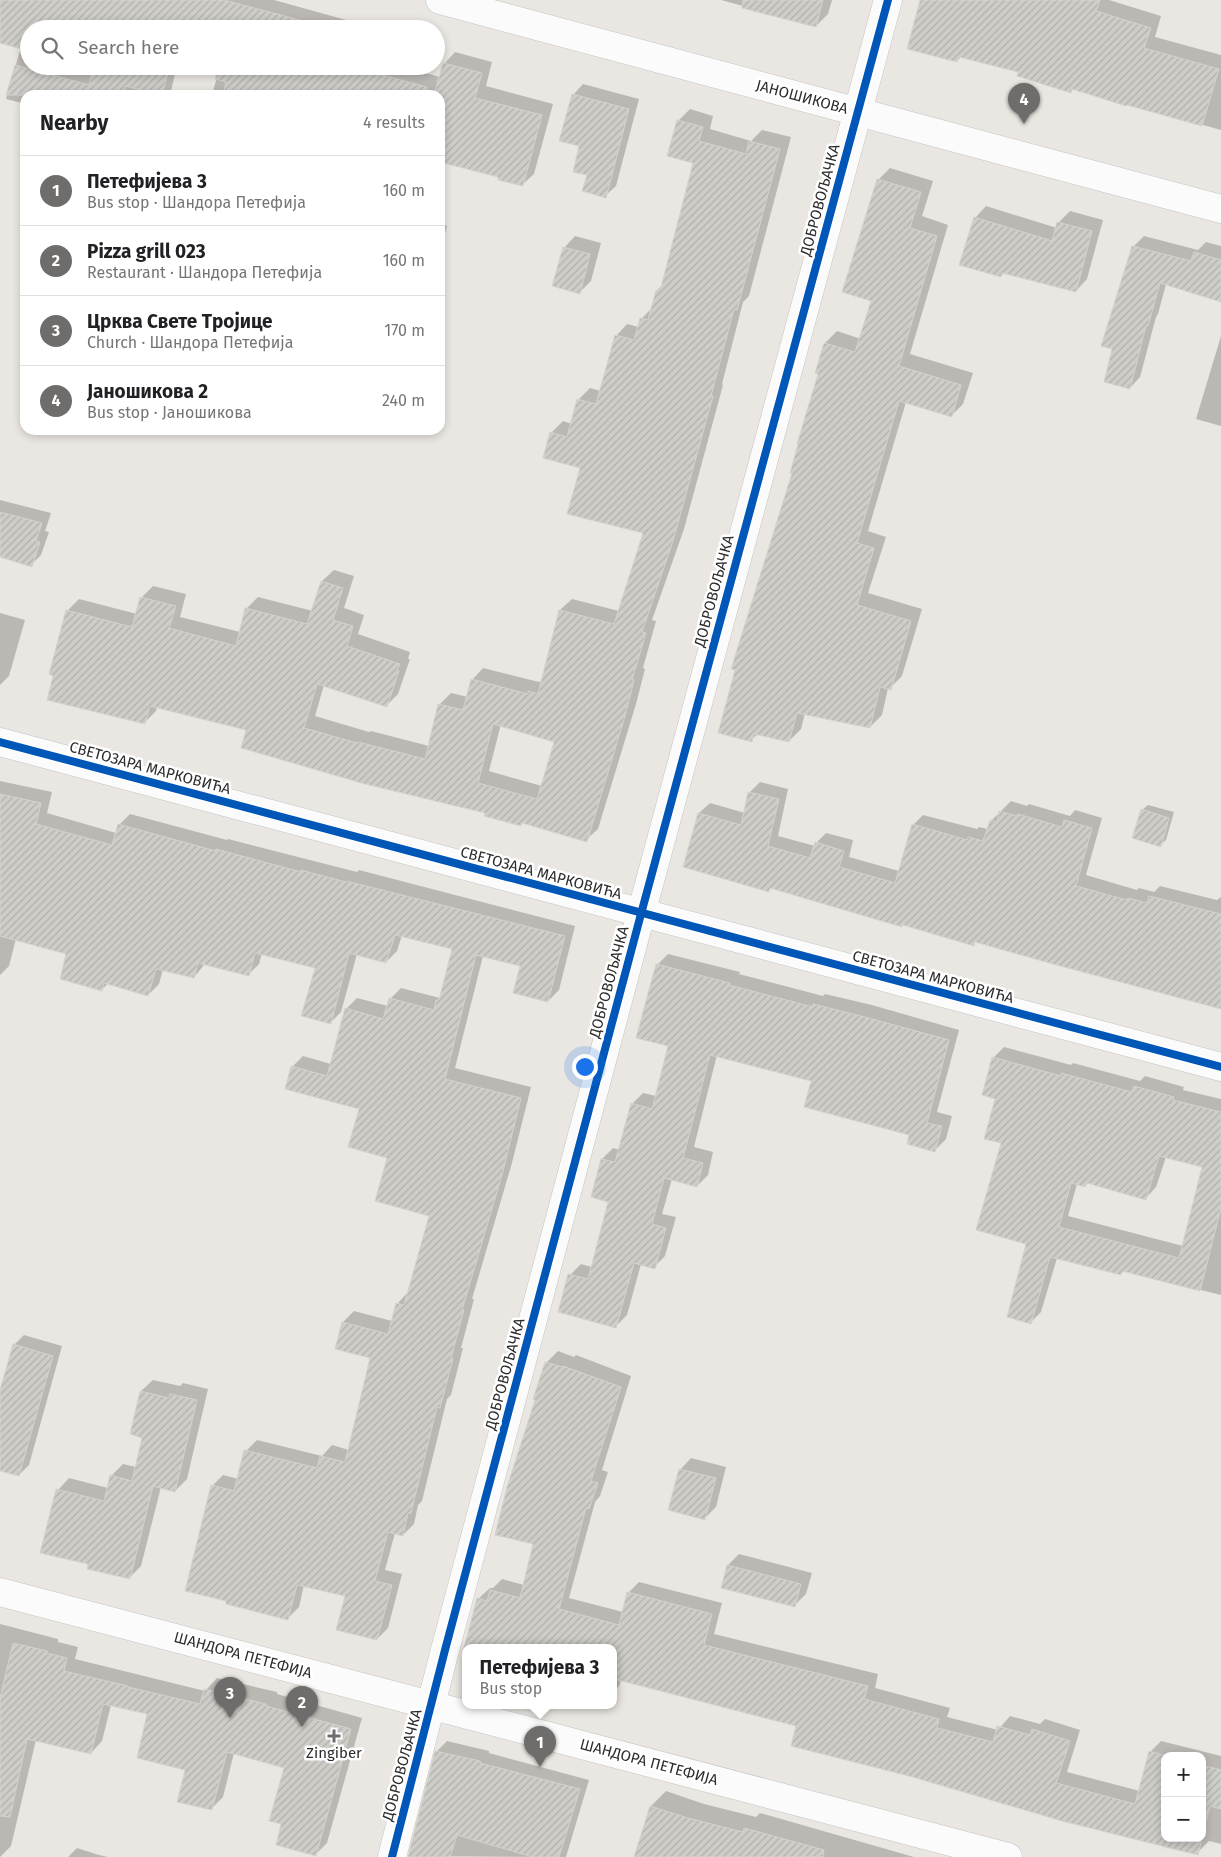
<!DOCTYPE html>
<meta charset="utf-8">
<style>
body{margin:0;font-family:"Fira Sans",sans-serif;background:#f6f6f6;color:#202124}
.controls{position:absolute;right:15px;bottom:15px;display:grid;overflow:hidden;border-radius:10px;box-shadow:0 2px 8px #0003}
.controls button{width:45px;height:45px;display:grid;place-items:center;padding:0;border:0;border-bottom:1px solid #e0e0e0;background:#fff;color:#202124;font:25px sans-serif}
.you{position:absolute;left:584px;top:1066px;width:18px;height:18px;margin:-12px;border:4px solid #fff;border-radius:50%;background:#1a73e8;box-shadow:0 0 0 8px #1a73e833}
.badge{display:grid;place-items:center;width:32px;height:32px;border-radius:50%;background:#6e6d6c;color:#fff;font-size:16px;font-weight:700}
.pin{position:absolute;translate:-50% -41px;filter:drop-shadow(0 1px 2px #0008)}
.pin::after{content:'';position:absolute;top:26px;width:18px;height:15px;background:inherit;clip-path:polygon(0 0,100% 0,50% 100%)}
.popup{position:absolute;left:462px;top:1644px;width:155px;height:65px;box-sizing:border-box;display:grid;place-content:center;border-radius:10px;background:#fff;filter:drop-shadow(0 1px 4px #0005);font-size:16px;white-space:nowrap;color:#757577}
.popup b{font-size:19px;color:#202124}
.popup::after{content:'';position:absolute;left:50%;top:100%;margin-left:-10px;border:10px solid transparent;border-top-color:#fff}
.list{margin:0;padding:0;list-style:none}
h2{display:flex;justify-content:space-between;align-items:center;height:65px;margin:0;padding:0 20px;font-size:21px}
h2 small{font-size:16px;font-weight:400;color:#757577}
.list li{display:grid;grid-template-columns:32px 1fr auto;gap:15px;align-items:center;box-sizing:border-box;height:70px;padding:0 20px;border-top:1px solid #e0e0e0}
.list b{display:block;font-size:19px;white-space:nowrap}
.list p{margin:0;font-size:16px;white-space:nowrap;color:#757577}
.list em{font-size:16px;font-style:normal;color:#757577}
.icon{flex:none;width:28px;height:28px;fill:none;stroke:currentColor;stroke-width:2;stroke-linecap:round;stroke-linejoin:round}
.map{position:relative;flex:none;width:1221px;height:1857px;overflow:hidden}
.search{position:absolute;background:#fff;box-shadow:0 2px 8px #0003;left:20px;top:20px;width:425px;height:55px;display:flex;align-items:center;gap:12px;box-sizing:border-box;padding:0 18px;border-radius:28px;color:#757577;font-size:19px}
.panel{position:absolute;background:#fff;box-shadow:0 2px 8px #0003;left:20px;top:90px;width:425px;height:345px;border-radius:15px}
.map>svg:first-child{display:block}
.shadow{fill:#0003;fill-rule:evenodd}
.building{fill:url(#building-hatch);stroke:#d5d3ce;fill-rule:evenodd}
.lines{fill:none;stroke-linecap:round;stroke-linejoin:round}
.minor-casing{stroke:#c4c3c3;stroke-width:29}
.minor{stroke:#fcfbfb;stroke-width:28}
.cycleway-casing{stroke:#fff;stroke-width:11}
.cycleway{stroke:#0057b8;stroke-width:8}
.poi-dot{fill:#6e6d6c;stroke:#fff;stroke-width:2}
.labels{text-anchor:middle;stroke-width:5;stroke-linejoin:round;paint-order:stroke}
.street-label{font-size:15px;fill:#2c2c2c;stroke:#fff}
.poi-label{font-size:15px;fill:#2c2c2c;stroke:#fff}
</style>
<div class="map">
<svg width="1221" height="1857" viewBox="0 0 1221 1857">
<defs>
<pattern id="building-hatch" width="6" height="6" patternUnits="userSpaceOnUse" patternTransform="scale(1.25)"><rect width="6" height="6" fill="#cfcdc8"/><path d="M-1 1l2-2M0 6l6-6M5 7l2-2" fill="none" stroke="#b2b0ac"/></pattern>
</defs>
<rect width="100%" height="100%" fill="#eae7e2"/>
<!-- shadow -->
<g class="shadow">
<path d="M0,0H274L350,21L347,29H29V66H177L170,95H25V104L6,99L21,47L0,42Z"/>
<path d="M721,0H832L828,14L816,26Z"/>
<path d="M921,0H1109L1161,16L1155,37L1221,55V130L1073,89L1071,92L1020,71L962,56L957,61Z"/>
<path d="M455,52L492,62L486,86L553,104L534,174L522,185L500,176L440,161V95H212L220,66H400L440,77L444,64Z"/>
<path d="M583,84L639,99L616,186L605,196L589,174L581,145L573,95Z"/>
<path d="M690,109L713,116L710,129L751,141L762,130L791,137L749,296L743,302L722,384L723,385L684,529L652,620L656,621L643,668L645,669L636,704L598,829L586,840L523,822L521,825L248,729L157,706L156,711L144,723L67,611L79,599L137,614L142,597L153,586L186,594L180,617L240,632L247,608L258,597L313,611L322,581L334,570L354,576L344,608L364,615L358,634L410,652L408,659H410L398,694L387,705L324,685L315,716L369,732L371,731L429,746L440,704L451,693L468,697L472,680L483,668L539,682L542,680L560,610L572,599L619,611L644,532L551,433L563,421L572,424L578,400L590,388L601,391L616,336L627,324L639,327L641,319L652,308L657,291L662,285L694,162L678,121ZM501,724L556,741L542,786L489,771Z"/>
<path d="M890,168L933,181L922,216L948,225L910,354L973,373L963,404L951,416L906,402L868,531L886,537L868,593L922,609L902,676L890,688H888L882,715L870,727L805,713L801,729L789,741L758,734L751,740L737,670L794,472L820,373L825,343L837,331L861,339L873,300L878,180Z"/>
<path d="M986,206L1057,228L1058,223L1070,211L1103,220L1087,279L1076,291L1004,273L1001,276L975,218Z"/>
<path d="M440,224L447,226L440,251Z"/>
<path d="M575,236L601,243L591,281L580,292L564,248Z"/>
<path d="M1144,236L1198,250L1206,242L1221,246V301L1166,284L1158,314L1156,317L1140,377L1130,388L1114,348L1133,247Z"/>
<path d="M1221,336V426L1196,419Z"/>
<path d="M0,500L51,513L45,531L49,532L41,555L31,565L0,556Z"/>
<path d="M0,613L25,620L9,676L0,685Z"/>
<path d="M0,781L52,792L47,813L116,833L119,825L130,814L227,840L228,839L357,872L359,870L575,926L559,990L548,1001L522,965L483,956L455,1068L531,1087L512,1163L472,1299H474L461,1348H463L451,1395L447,1399L422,1501L418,1505L414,1524L403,1535L395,1533L385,1570L402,1574L388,1628L377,1639L346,1595L304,1585L299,1607L288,1618L212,1486L223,1475L239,1479L246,1451L257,1440L322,1456L332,1445L349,1450L371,1357L337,1348L343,1322L354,1311L392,1321L397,1304L408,1292L430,1216L388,1157L361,1108L292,1067L303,1056L331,1064L346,1009L357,998L388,1006L390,999L401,988L440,998L454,948L402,935L397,951L386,962L357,954L341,1012L330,1023L316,967L262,953L259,964L248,975L205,964L194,977L163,969L159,984L148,995L108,983L102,990L68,953L16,939L9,966L0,975Z"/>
<path d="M760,782L788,789L778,836L815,846L816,843L826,833L853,840L849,857L899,871L913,825L923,815L977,829L979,827L988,829L991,821L1011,801L1027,806L1029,804L1070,816L1075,810L1102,818L1086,875L1137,890L1139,888L1154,892L1160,886L1217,900L1221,897V1009L976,941L973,944L771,887L768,890L684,866L699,813L710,803L745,813L749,793Z"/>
<path d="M1148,805L1174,812L1166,840L1160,845L1142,810Z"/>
<path d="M668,954L740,972L739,974L823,996L825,994L872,1005L959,1030L937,1112L952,1116L946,1139L935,1150L910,1134L813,1080L717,1055L694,1147L713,1152L708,1175L697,1186L672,1179L662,1214L676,1217L665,1256L654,1267L641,1264L627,1315L616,1326L570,1275L581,1264L592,1267L610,1201L602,1159L613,1148L620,1150L632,1104L643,1093L656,1096L669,1045L657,965Z"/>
<path d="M1004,1047L1071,1065L1073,1063L1140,1081L1145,1076L1184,1087L1183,1090L1221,1099V1295L1124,1271L1121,1274L1057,1258L1041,1312L1031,1322L1028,1243L1002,1142L993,1058ZM1166,1157L1204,1166L1183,1246L1068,1216L1077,1184L1085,1186L1089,1182L1146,1198L1156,1187Z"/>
<path d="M24,1335L62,1346L29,1465L19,1475L0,1469V1395L14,1345Z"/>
<path d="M558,1351L574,1357L576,1355L631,1376L602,1470L608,1472L600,1496L595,1502L569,1598L623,1612L628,1593L639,1582L722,1603L714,1634L878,1674L875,1688L950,1708L947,1717L998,1730L1010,1716L1040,1724L1045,1719L1080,1730L1067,1772L1140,1791L1150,1752L1161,1741L1221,1756V1844L1209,1841L1197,1853L798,1725L621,1680L619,1686L614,1692V1648L466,1647L478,1599L490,1588H493L502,1579L524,1585L535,1544L537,1399L546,1363ZM1165,1756H1202V1838H1165Z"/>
<path d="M153,1380L180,1386L183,1383L208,1389L187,1479L175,1491L161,1487L141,1566L129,1578L90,1563L58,1490L69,1478L108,1488L111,1476L123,1464L136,1467L144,1437L131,1434L141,1391Z"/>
<path d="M691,1458L726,1467L716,1507L705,1518L680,1470Z"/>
<path d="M739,1554L812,1573L806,1594L794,1606L722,1587L728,1565Z"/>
<path d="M0,1624L58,1639V1642L78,1647L75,1659L205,1691L217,1678L277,1692V1694L362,1718L327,1843L315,1855L283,1823L285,1767L234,1753L223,1797L211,1809L187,1769L149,1714L111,1705L102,1741L91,1753L36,1740L11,1846L0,1857Z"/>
<path d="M447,1741L489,1751V1753L589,1780L566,1857L410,1856L437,1751Z"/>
<path d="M666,1791L704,1804L756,1817L760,1813L914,1857H635L651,1806Z"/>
<path d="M77,1848L99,1855L108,1857H68Z"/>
</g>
<!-- building -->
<g class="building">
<path d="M0,0H224L303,21L302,29H29V51L0,43Z"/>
<path d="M743,0H823L816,27L742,8Z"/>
<path d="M920,0H1100L1096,11L1151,28L1144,48L1219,69L1202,126L1127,105L1126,106L1072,89L1071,93L1017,76L1018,72L959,57L957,62L907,49Z"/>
<path d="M443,63L482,73L475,98L542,115L523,186L498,180V177L440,162V95H434Z"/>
<path d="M15,65L89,85L94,66H170L162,95L125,86L124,95H6Z"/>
<path d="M219,66H348L427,87L426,95H285L266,89L264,95H223L226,82L215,79Z"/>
<path d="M572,94L629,109L606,198L582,191L587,175L573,172L579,146L559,141Z"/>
<path d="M677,120L703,127L699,141L746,154L749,141L780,149L737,310L734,309L711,396H713L673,541L642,632L646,633L632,680H634L625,716L587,842L522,823L521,826L484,816L485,813L365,784L241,748L246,730L150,706L145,724L47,700L53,676L49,674L66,610L132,627L140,597L176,606L169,628L236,646L245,608L307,624L321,581L343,588L333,620L353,626L347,646L400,664L397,670L399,671L387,707L317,684L304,728L357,743L358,742L425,759L438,704L463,710L471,679L528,694V691L538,694L559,610L614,624L643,533L567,514L580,468L543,458L550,432L567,437L577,399L596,404L615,335L634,340L640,318L648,320L656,290L660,291L693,163L667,156ZM493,724L554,742L537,799L478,783Z"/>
<path d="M877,179L921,192L910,228L937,236L899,366L961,385L952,417L899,401L857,543L874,548L857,605L911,621L891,690L880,687L870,728L797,713L789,742L754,734L752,742L718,733L735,670L731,669L792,473H790L798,444H797L818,374L815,373L824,343L855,352L871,301L842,292Z"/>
<path d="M974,217L1052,241L1057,222L1092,231L1076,292L1002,273L1001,277L959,265Z"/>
<path d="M1132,246L1191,261L1194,252L1221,260V302L1160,283L1148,326H1146L1130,389L1104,382L1112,349L1101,346Z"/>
<path d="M563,247L590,254L580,294L552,286Z"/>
<path d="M0,512L42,523L36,541L40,542L32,567L0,557Z"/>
<path d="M748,792L779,799L768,846L810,858L815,842L844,851L839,867L895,883L912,824L967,840L968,837L983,841L990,820L997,822L999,811L1017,816L1018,814L1062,827L1064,820L1092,828L1076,886L1127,900L1128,898L1147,903L1149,896L1221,914V1009L1053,964L975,942L974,946L903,925L902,927L770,888L769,892L683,867L698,813L741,825Z"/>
<path d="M0,794L41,803L36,824L112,845L118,824L216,851V849L301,872V870L346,882V881L565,936L548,1002L513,993L520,966L476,955L445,1079L521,1098L502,1175L462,1310H464L451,1358L453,1359L440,1408L437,1407L411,1513H408L403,1536L388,1532L375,1581L392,1585L377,1640L336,1630L345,1596L297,1585L288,1620L226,1604V1601L185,1591L211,1485L234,1491L244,1450L317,1468L320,1456L345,1462L370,1358L335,1349L342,1322L388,1334L396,1303L404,1305L429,1216L375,1201L387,1158L348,1147L359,1109L285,1089L291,1066L327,1076L345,1008L383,1019L389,998L434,1010L436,1000H439L452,949L395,935L386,963L349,953L331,1024L301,1016L315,968L255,953L249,976L198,963L194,978L156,969L148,996L104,983L102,991L60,979L66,954L0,936Z"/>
<path d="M1141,809L1169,818L1161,847L1132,838Z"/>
<path d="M656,964L730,983L729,985L813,1007V1004L861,1016L949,1040L927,1123L942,1126L935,1152L907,1144L909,1135L804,1107L811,1081L710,1055L683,1158L703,1163L697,1187L664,1178L652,1224L666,1228L655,1269L634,1263L616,1328L558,1312L568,1274L588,1279L608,1202L591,1197L601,1159L615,1162L631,1103L652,1109L668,1046L636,1038Z"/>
<path d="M992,1057L1061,1076V1073L1132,1092L1134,1086L1174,1097L1173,1100L1221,1112V1208L1200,1291L1122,1271L1121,1275L1050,1257L1031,1324L1007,1317L1026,1244L976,1230L1001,1143L984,1139L995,1099L982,1095ZM1159,1156L1202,1167L1179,1258L1059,1227L1071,1183L1085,1187L1087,1183L1146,1200Z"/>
<path d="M13,1344L53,1356L19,1476L0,1471V1390Z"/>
<path d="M545,1362L563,1367V1366L621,1387L591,1481L598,1483L589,1509L586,1508L559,1609L619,1625L627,1592L712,1614L704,1645L868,1686L864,1699L939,1719L937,1728L993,1742L997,1726L1030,1735L1032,1729L1070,1741L1056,1783L1135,1804L1149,1751L1167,1756H1165V1838H1202L1198,1855L1062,1821L909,1776L791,1746L796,1726L614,1679V1648H464L477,1598L487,1601L490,1590L520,1598L533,1544L495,1535L507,1487L535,1400L533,1399Z"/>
<path d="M140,1391L169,1398L170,1394L197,1400L175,1492L153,1486L130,1579L87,1569L88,1564L40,1553L56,1489L104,1501L110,1475L132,1481L142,1438L130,1434Z"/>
<path d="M679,1469L716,1478L705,1520L668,1510Z"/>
<path d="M727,1565L801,1584L795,1607L721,1588Z"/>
<path d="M13,1643L47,1651V1653L67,1658L64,1671L128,1686V1687L200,1704L204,1689L266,1704V1706L351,1729L316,1856L276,1845L281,1824L269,1821L284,1768L227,1752L212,1810L177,1802L185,1770L137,1758L147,1714L103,1704L91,1754L27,1739L10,1817L0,1816V1698Z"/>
<path d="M435,1751L480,1761V1763L580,1789L559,1857H533L457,1835L450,1857H408Z"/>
<path d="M1202,1765L1221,1770V1809L1210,1806L1202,1837Z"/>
<path d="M650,1806L688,1818L743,1832L744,1828L824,1850L823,1857H634Z"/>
</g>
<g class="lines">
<!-- minor casing -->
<g class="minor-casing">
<g id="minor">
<path d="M440,0L1221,209"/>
<path d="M0,742L1221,1067"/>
<path d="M0,1592L1008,1857"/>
<path d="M392,1857L445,1650L641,914L888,0"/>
</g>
</g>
<!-- minor -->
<use href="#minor" class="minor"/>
<!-- cycleway casing -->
<g class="cycleway-casing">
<g id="cycleway">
<path d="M0,742L1221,1067"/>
<path d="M392,1857L445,1650L641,914L888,0"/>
</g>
</g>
<!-- cycleway -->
<use href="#cycleway" class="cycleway"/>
</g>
<!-- markers -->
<path class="poi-dot" d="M331.5 1728.5h5v5h5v5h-5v5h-5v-5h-5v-5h5z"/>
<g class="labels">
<!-- street labels -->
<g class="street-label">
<text transform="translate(802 97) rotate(15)" y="5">ЈАНОШИКОВА</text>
<text transform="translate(820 200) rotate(-75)" y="5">ДОБРОВОЉАЧКА</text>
<text transform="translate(714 591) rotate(-75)" y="5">ДОБРОВОЉАЧКА</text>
<text transform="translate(150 768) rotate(15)" y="5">СВЕТОЗАРА МАРКОВИЋА</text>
<text transform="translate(541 873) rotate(15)" y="5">СВЕТОЗАРА МАРКОВИЋА</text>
<text transform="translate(933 977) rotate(15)" y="5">СВЕТОЗАРА МАРКОВИЋА</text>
<text transform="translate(609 982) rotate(-75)" y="5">ДОБРОВОЉАЧКА</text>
<text transform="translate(505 1374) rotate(-75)" y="5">ДОБРОВОЉАЧКА</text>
<text transform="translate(243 1655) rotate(15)" y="5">ШАНДОРА ПЕТЕФИЈА</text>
<text transform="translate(649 1762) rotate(15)" y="5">ШАНДОРА ПЕТЕФИЈА</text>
<text transform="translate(402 1765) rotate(-75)" y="5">ДОБРОВОЉАЧКА</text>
</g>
<!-- poi labels -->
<g class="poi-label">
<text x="334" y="1758">Zingiber</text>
</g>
</g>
</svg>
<div class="controls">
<button>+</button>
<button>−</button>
</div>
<div class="you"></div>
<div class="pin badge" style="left:540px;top:1767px">1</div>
<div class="popup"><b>Петефијева 3</b>Bus stop</div>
<div class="pin badge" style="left:302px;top:1727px">2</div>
<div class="pin badge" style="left:230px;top:1718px">3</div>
<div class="pin badge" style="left:1024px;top:124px">4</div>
<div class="search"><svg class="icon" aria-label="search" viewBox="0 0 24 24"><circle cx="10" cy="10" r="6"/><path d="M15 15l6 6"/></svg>Search here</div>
<section class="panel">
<h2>Nearby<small>4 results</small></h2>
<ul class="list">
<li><span class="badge">1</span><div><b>Петефијева 3</b><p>Bus stop · Шандора Петефија</p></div><em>160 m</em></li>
<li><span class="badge">2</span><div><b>Pizza grill 023</b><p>Restaurant · Шандора Петефија</p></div><em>160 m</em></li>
<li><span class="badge">3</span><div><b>Црква Свете Тројице</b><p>Church · Шандора Петефија</p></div><em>170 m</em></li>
<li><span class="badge">4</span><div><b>Јаношикова 2</b><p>Bus stop · Јаношикова</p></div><em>240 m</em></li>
</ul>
</section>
</div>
